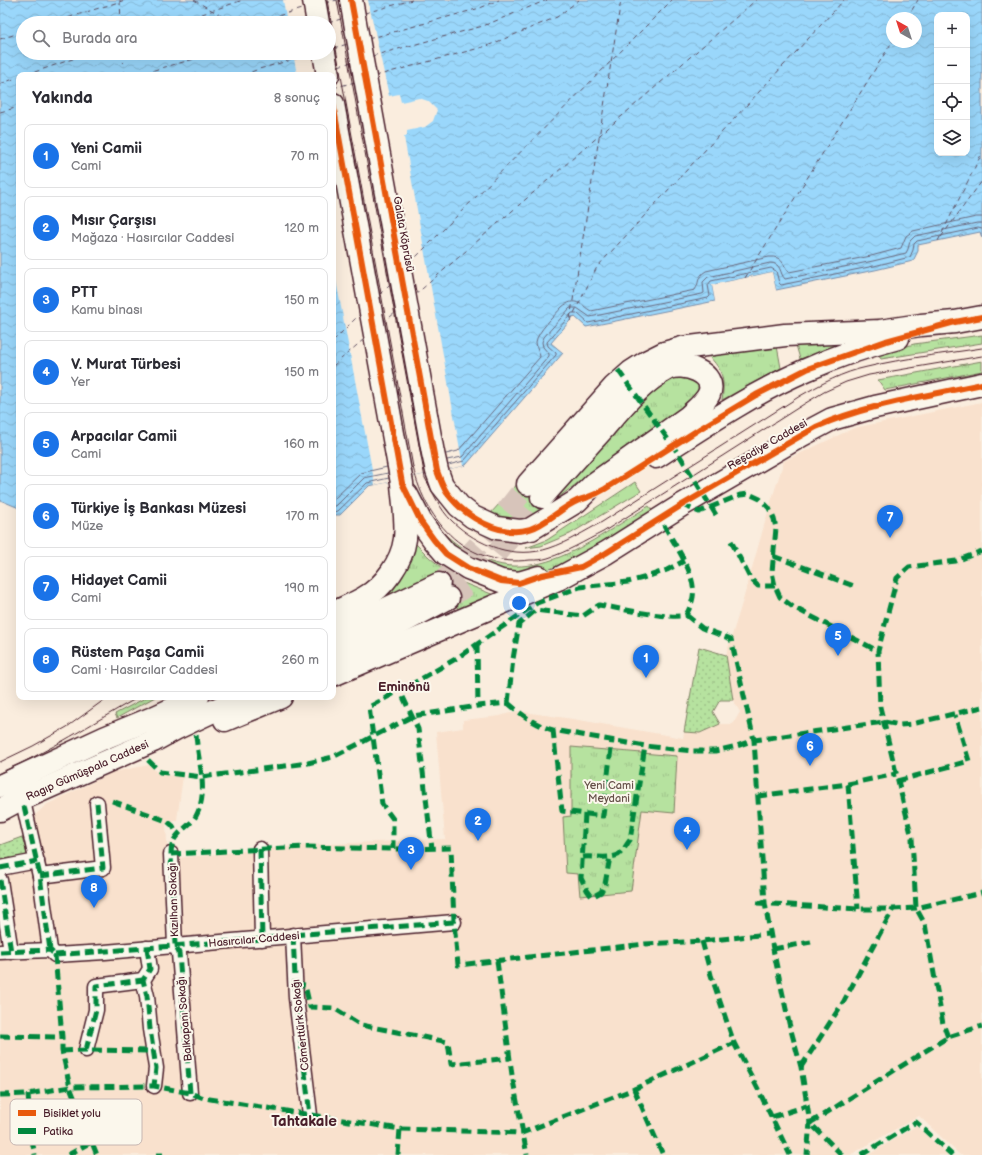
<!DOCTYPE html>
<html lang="tr">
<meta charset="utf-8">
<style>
body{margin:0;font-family:"Balsamiq Sans",sans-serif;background:#f7f7f7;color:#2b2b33}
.controls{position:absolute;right:12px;top:12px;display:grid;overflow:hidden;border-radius:8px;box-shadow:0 4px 16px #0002}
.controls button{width:36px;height:36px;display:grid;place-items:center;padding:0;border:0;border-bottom:1px solid #e1e1e2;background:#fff;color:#2b2b33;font:20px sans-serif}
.compass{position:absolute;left:886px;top:12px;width:36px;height:36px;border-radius:50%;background:#fff;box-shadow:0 4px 16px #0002;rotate:321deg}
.you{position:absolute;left:519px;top:603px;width:14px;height:14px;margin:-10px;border:3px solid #fff;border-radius:50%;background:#1a73e8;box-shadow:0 0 0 6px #1a73e833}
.badge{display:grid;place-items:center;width:26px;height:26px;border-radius:50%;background:#1a73e8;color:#fff;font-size:13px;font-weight:700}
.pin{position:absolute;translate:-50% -33px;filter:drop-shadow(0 1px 2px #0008)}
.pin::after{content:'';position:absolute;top:21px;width:14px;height:12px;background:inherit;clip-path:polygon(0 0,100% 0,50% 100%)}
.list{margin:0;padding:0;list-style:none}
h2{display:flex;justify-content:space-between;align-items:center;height:52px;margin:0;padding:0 16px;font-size:17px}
h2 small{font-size:13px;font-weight:400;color:#7c7c81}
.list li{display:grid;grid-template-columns:26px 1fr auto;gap:12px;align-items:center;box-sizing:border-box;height:64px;margin:0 8px 8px;padding:0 8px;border:1px solid #e1e1e2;border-radius:8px}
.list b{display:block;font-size:15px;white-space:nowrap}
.list p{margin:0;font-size:13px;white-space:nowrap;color:#7c7c81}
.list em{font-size:13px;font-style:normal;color:#7c7c81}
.icon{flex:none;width:22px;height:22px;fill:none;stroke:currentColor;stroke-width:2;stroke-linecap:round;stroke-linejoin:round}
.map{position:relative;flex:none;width:982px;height:1155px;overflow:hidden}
.search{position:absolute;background:#fff;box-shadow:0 4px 16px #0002;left:16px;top:16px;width:320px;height:44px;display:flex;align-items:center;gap:10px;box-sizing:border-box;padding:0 14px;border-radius:22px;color:#7c7c81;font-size:15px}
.panel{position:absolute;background:#fff;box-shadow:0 4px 16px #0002;left:16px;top:72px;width:320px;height:628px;border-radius:8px}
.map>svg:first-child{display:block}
.built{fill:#f9e1cd}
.grass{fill:url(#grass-tufts);stroke:#808065}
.garden{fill:url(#garden-dots);stroke:#808065}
.water{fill:url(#water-waves);stroke:#7a8da8;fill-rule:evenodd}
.pier{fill:#faedde}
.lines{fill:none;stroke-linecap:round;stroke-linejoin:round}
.shore{stroke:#6a697e;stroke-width:1}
.ferry{stroke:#5e4d5f;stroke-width:1;stroke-dasharray:5 4;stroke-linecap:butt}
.primary-tunnel{stroke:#d7c4ba;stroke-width:22;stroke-dasharray:22 11;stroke-linecap:butt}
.street-casing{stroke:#4a1f2b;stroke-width:17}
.primary-casing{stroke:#4a1f2b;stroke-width:25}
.street{stroke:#fbf7ec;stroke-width:14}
.primary{stroke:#fbf7ec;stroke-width:22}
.tram{stroke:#4a1f2b;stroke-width:1}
.quiet{stroke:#00873e;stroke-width:5;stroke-dasharray:10 5;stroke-linecap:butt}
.cycleway-casing{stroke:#fbf7ec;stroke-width:8}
.cycleway{stroke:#e8590c;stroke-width:6}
.labels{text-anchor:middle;stroke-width:4;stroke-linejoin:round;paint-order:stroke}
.street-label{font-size:11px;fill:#4a1f2b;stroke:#fbf7ec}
.park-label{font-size:11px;fill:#655048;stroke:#fbf7ec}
.quarter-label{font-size:13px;font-weight:bold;fill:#4a1f2b;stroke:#fbf7ec}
.district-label{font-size:15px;font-weight:bold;fill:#4a1f2b;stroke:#fbf7ec}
.key{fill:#fbf7ec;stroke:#c6b6b2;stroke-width:1}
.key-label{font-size:11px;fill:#4a1f2b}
</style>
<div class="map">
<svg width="982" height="1155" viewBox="0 0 982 1155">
<defs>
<pattern id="grass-tufts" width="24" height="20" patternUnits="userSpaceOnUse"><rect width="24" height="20" fill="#b6e29f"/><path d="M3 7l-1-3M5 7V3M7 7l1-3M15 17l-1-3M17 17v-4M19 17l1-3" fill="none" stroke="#9ec189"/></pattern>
<pattern id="garden-dots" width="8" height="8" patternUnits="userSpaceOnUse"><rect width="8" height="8" fill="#b6e29f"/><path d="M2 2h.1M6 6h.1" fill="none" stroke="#9ec189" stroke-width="1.8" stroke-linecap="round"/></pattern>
<pattern id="water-waves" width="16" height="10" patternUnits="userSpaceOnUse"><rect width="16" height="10" fill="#9ad7fb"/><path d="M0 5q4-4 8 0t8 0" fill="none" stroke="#86b8d7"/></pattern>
</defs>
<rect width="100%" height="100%" fill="#faedde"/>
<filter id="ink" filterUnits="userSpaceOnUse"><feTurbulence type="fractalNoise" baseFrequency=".025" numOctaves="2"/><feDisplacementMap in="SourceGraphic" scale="8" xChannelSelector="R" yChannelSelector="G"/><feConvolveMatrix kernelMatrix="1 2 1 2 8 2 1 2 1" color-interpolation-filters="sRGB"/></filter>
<g filter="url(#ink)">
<!-- built -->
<g class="built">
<path d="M982,402V1155H960L919,1116L850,1155H0V868L39,860L35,818H32L46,805L113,772L149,765L160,775L183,776L177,820L166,825L168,859L306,845L445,839L436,732L463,728V720L500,716L517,711L573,719L683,738L684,732L700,733L720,724H733L740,712L733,700L726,655L743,600L769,508L784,461L854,428Z"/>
<path d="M916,1126L949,1155H868Z"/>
</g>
<!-- grass -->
<g class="grass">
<path d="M982,335V343L881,359L878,355L914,344Z"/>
<path d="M850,342L800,359L796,345Z"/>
<path d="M777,346L781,368L722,400C726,374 720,367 702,349Z"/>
<path d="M982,361V371L885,390L878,380Z"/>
<path d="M685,373L699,384L697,393L683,407L612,457L534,516L511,521L490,514L521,480L659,382Z"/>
<path d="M635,482L641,491L570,534L541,546L526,548L547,540Z"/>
<path d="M649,506L655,515L560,568L518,574L496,571L460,552L443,538L432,522C512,605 570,554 649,506Z"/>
<path d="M415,543L429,557L456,580L494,595L460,611L431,575L421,581L377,603Z"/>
<path d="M147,697H155L117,718L115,714Z"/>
<path d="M571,747L677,756L674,813L642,810L631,891L580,896L578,874L566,873L563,817L571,816Z"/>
</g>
<!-- garden -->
<g class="garden">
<path d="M699,647L726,655L733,700H720L713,712L720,724L700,733L684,732Z"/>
<path d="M22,837L28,857L0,863V845Z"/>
</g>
<!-- water -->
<path class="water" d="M0,0H982V238L980,232L918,245V251L913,261L875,270L776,290L772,272L712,285L715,301L586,327L574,316L551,343L563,353L466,465L369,486L340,515H333V75H19V508L0,500ZM937,15H967V153H937ZM892,18H916V42H892ZM23,23H329V53H23Z"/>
<!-- pier -->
<g class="pier">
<path d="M283,0H368L389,96L399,94L401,102L419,98L428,101L437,110L433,121L425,127L407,131V136L404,137L463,466L375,485L333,265V75H297L293,53H329V23H287Z"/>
<path d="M772,272L776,290L775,291L771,274L714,286L717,302L715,301L712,285Z"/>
</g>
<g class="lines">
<!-- shore -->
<g class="shore">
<path d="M446,454L458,451L540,357C540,352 536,348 536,342C537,332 555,315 562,307C575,296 581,305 591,311L695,290C700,283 696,277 706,271L769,257C783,256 782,264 789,272L871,256L901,248L906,236L913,231L976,217H982"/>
<path d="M447,460L462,457L549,356V354L543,347L542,342L544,337L570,308H577L590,317L702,294L704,293L703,282L708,277L770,263C782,263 779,273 785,279L873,261L906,253L908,249L910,241L915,236L977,223H982"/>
<path d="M448,465L464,461L556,355V353L548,346L547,342L572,313H577L588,323L708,298L710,296L708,285L711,281L771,268L776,271L779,283L781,285L874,266L910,257L913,250L914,244L917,241L978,228L982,229"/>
<path d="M333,500L361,473L387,467"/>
<path d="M333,506H336L364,478L388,473"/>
<path d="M333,512L338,511L367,483L389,478"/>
</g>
<!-- ferry -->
<g class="ferry">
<path d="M120,0L121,23"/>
<path d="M194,0L227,19H267L305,8"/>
<path d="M325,3L337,0"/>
<path d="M365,13L412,0"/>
<path d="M907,18L918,0"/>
<path d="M51,23L125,0"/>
<path d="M176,23L243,0"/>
<path d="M328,23L344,18"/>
<path d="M0,39L23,32"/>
<path d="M368,39L480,8L499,0"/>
<path d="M333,48L348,44"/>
<path d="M123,53L124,75"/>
<path d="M372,56L483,26L547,0"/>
<path d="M338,66L352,62"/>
<path d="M26,75L90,53"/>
<path d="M136,75L216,53"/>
<path d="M243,75L259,69L313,54"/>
<path d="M305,75L317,72"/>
<path d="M375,76L487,46L557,17L579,0"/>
<path d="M0,84L19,77"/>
<path d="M333,88L355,82"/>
<path d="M0,112L19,107"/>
<path d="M941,237L982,181"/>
<path d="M938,241L982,153"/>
<path d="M410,263L672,0"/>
<path d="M745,278L892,42"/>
<path d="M379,295L391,283"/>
<path d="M415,295L756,0"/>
<path d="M570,319L621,0"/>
<path d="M570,321L597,267L844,0"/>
<path d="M383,323L396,312"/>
<path d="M333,341L360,314"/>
<path d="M333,366L364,339"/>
</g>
<!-- primary-tunnel -->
<g class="primary-tunnel">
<path d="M439,584C474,555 500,519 528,484"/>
<path d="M448,598L470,583L483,571L542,497"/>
</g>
<!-- street casing -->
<g class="street-casing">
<g id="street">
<path d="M24,806L40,876L50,950"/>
<path d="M260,849L262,939"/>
<path d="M171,854L175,945L179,953L190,1093"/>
<path d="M0,868L37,861"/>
<path d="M40,876L103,868L97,803"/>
<path d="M0,880L11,952"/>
<path d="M293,935L296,998L310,1115"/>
<path d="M147,948L150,969L143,980L147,996L150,1029L156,1068L154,1086"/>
<path d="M0,952L50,950L55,955L105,952L454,922"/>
<path d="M86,1050L96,1010V986L143,980"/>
</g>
</g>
<!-- primary casing -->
<g class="primary-casing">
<g id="primary">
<path d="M314,0L318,23"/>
<path d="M351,0L433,453L437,471L442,485L459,506L473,517L497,528L520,531L531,529L577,501L594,484L688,417C695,410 705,403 709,394C718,373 683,361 667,369C641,383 622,407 603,429C583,451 562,474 542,497"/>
<path d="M324,53L328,75"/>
<path d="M333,104L402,483C403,501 407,520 405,539C402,562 384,587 364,598C354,604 343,608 333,613"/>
<path d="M656,457C704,426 753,393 806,370C835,357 867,346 898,338"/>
<path d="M528,484L614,387L631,372L648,361L664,353L682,348L785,335L880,331L921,325L955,322L982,317"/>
<path d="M407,495L421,522L434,540L446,554L468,568L501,581L519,583L539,577"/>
<path d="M333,634L439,584"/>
<path d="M333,654L399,624L448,598"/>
<path d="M333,675L558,579L606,553L682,505L802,435L832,419L875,407L982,384"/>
<path d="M225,720L281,697"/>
<path d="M0,786L104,738L155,717L198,697"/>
<path d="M0,810L15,802L153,741L175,729L243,697"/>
</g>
</g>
<!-- street -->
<use href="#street" class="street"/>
<!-- primary -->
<use href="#primary" class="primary"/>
<!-- tram -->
<g class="tram">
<path d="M327,0L413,467C427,524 468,568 530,560C536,560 542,560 548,558C567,552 585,541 603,532L804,404L824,392L846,382L869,375L982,356"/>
<path d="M337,0L425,478C433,492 440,510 452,521C478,546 515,560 550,548C568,542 585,531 602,522L800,396C821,384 843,372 867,367C904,358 944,354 982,348"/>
<path d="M0,762L33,746L67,727L108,697"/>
<path d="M0,773C49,752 93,722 139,697"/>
</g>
<!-- quiet -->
<g class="quiet">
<path d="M618,370L680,456L716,515"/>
<path d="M682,505L699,512L740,495L749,494L760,499L769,508L774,519L776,528L772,572L775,586L780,597L793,607L878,651"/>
<path d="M731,541L750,578L758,586H775"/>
<path d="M773,556L854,586"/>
<path d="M686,615L702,628L731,639L754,740L765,903L773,949L789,1023L801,1067L810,1123L807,1155"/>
<path d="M477,644L478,706"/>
<path d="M409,686L457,658L537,603L580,587L628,582L643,578L667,570L684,561"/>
<path d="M393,694L369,707L382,804L393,819V849"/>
<path d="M403,697L418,729L432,849"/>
<path d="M508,703C522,715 535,725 553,730L645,746L693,751H715L737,746L754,740L884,722L900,725L912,724L982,707"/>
<path d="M508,703L513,659L519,624L536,610L583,616L599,605C616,608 672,620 686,615C689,610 692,603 693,597C697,572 671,541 661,519"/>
<path d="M553,730L562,811L603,816L612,740"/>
<path d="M148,760L160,772L202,777L308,763L333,757L413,716L478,706L508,703"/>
<path d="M897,781L969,761L955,715"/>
<path d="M848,784L858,909"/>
<path d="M758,796L848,784L896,774"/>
<path d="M112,801L167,821L173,826L178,835"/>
<path d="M24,806L40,876L50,950"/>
<path d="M585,814L581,878L587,890L592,897L601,892L605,884L610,857"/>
<path d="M260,849L262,939"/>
<path d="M171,854L304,847L393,849L451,848L454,922L458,965L645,944L702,941L769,934"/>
<path d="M583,857C592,856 610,859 618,855C623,852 626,845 630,840L645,746"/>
<path d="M0,868L37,861"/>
<path d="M40,876L103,868L97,803"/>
<path d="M0,880L11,952"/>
<path d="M757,903L858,909H893L916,908L982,893"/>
<path d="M293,935L296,998L310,1115"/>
<path d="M702,941L711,975L734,1043L758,1089L790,1155"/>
<path d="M147,948L150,969L143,980L147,996L150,1029L156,1068L154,1086"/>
<path d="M773,949L811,942"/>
<path d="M0,952L50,950L53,953"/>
<path d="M55,955L262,939L293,935L454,922"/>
<path d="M55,955L62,1037V1051L70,1087L97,1155"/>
<path d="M497,961L512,1075L527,1155"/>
<path d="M295,984L305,985L310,1007L334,1008L361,1025L448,1042L451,1064L510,1058"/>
<path d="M0,1036L62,1037"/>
<path d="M948,1037L943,1024L925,924L916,908L912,838L880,707L878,651L897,578L909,567L956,561L982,551"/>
<path d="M86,1050L96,1010V986L143,980"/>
<path d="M62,1051L86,1050L153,1051"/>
<path d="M801,1067L844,1001L893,909"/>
<path d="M634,1089L663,1155"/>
<path d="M190,1093L179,953L175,945L171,854C171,850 172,845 173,842C178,831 190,826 196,816C210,790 197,761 196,733"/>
<path d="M28,1094L31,1136L35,1155"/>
<path d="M0,1095L28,1094L70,1087L154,1086L190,1093L204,1098L400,1129L522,1133L634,1089L734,1043"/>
<path d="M772,1117L807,1106"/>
<path d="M68,1155L91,1142"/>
<path d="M156,1155H163"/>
<path d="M398,1155L400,1129"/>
<path d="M842,1155L810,1123L948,1037L982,1026"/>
<path d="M861,1155L916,1122L952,1155"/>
</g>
<!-- cycleway casing -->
<g class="cycleway-casing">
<g id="cycleway">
<path d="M351,0L437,471C440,479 443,487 447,493C465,517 500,538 530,529C546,524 561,508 577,501C580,499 585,499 588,497C594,495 600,492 605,489L701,428L756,395L807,369L886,341L955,322L982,317"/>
<path d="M333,104L402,483L421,522L434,540L446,554L468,568L481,573L501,581L519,583L542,575L581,567L606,553L682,505L816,427C867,404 927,396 982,384"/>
</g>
</g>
<!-- cycleway -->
<use href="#cycleway" class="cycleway"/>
</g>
</g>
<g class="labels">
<!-- street labels -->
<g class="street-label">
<text transform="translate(404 234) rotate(80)" y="4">Galata Köprüsü</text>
<text transform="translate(767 444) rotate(-30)" y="4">Reşadiye Caddesi</text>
<text transform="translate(87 770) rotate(-24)" y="4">Ragıp Gümüşpala Caddesi</text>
<text transform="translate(173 900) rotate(-92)" y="4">Kızılhan Sokağı</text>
<text transform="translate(254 939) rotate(-5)" y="4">Hasırcılar Caddesi</text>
<text transform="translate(184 1019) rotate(-95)" y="4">Balkapanı Sokağı</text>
<text transform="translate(300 1025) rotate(-96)" y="4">Cömerttürk Sokağı</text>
</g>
<!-- park labels -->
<g class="park-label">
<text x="609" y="789">Yeni Cami<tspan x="609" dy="13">Meydani</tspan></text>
</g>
<!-- quarter labels -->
<g class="quarter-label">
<text x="404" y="691">Eminönü</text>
</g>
<!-- district labels -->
<g class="district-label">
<text x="304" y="1126">Tahtakale</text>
</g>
</g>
<!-- legend -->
<rect x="10" y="1099" width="132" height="46" rx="6" class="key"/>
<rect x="18" y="1110" width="18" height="6" fill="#e8590c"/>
<rect x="18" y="1128" width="18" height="6" fill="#00873e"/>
<g class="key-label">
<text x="43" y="1117">Bisiklet yolu</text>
<text x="43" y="1135">Patika</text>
</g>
</svg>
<div class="controls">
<button>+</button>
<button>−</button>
<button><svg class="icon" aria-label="locate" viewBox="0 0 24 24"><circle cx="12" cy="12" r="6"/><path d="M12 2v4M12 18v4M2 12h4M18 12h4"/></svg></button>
<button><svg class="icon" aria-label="layers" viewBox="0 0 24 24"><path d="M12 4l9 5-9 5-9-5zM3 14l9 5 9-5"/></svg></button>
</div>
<svg class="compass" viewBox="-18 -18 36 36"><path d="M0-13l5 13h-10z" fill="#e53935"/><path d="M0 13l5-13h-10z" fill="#7c7c81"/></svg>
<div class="you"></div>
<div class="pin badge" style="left:646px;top:678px">1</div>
<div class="pin badge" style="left:478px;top:841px">2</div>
<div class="pin badge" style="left:411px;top:870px">3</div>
<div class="pin badge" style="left:687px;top:850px">4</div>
<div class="pin badge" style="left:838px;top:656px">5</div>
<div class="pin badge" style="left:810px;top:766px">6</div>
<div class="pin badge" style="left:890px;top:538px">7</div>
<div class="pin badge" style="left:94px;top:908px">8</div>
<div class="search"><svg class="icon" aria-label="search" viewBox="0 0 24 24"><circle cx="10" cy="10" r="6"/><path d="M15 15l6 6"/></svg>Burada ara</div>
<section class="panel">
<h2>Yakında<small>8 sonuç</small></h2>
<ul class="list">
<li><span class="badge">1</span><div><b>Yeni Camii</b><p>Cami</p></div><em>70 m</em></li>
<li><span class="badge">2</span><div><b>Mısır Çarşısı</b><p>Mağaza · Hasırcılar Caddesi</p></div><em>120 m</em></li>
<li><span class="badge">3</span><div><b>PTT</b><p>Kamu binası</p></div><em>150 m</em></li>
<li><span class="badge">4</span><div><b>V. Murat Türbesi</b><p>Yer</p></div><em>150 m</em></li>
<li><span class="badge">5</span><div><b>Arpacılar Camii</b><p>Cami</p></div><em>160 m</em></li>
<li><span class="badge">6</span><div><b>Türkiye İş Bankası Müzesi</b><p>Müze</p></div><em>170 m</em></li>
<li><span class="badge">7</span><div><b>Hidayet Camii</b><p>Cami</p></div><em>190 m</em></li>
<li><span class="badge">8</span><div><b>Rüstem Paşa Camii</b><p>Cami · Hasırcılar Caddesi</p></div><em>260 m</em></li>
</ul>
</section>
</div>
